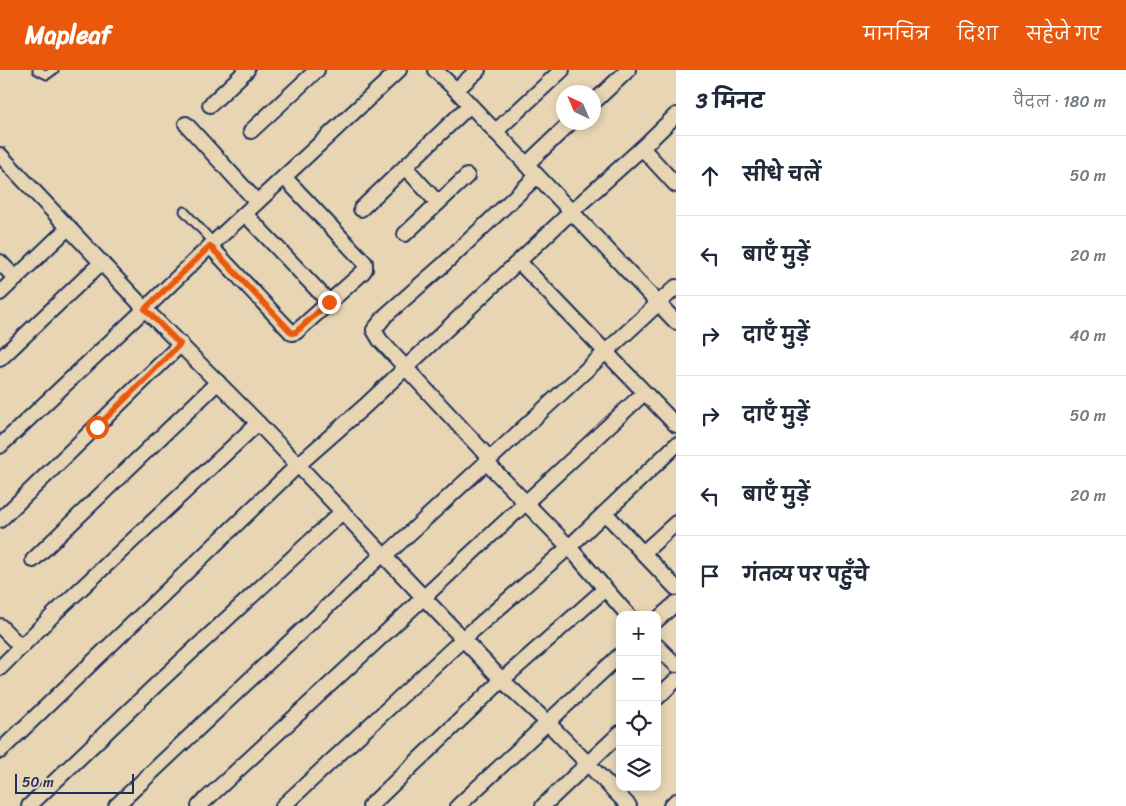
<!DOCTYPE html>
<html lang="hi">
<meta charset="utf-8">
<style>
body{margin:0;font-family:Sriracha,"Playpen Sans Deva",sans-serif;background:#f6f6f7;color:#1f2937}
.controls{position:absolute;right:15px;bottom:15px;display:grid;overflow:hidden;border-radius:10px;box-shadow:0 2px 8px #0003}
.controls button{width:45px;height:45px;display:grid;place-items:center;padding:0;border:0;border-bottom:1px solid #e0e1e3;background:#fff;color:#1f2937;font:25px sans-serif}
.compass{position:absolute;left:556px;top:15px;width:45px;height:45px;border-radius:50%;background:#fff;box-shadow:0 2px 8px #0003;rotate:316deg}
.scale{position:absolute;left:15px;bottom:12px;width:119px;box-sizing:border-box;padding-left:5px;border:2px solid #1b2f5e;border-top:0;font-size:14px;line-height:18px;white-space:nowrap;color:#1b2f5e;-webkit-text-stroke:4px #e7d5b3;paint-order:stroke}
.stop{position:absolute;width:15px;height:15px;margin:-11px;border:4px solid #ea580c;border-radius:50%;background:#fff}
.stop.end{background:#ea580c;border-color:#fff;box-shadow:0 1px 5px #0008}
.list{margin:0;padding:0;list-style:none}
h2{display:flex;justify-content:space-between;align-items:center;height:65px;margin:0;padding:0 20px;font-size:21px}
h2 small{font-size:16px;font-weight:400;color:#747a83}
.list li{display:grid;grid-template-columns:32px 1fr auto;gap:15px;align-items:center;box-sizing:border-box;height:80px;padding:0 20px;border-top:1px solid #e0e1e3}
.list b{display:block;font-size:19px;white-space:nowrap}
.list em{font-size:16px;font-style:normal;color:#747a83}
.icon{flex:none;width:28px;height:28px;fill:none;stroke:currentColor;stroke-width:2;stroke-linecap:round;stroke-linejoin:round}
.map{position:relative;flex:none;width:676px;height:736px;overflow:hidden}
header{display:flex;align-items:center;gap:30px;box-sizing:border-box;height:70px;padding:0 25px;background:#ea580c;color:#fff}
header strong{font-size:24px}
nav{display:flex;gap:28px;margin-inline-start:auto;font-size:18px}
main{display:flex}
aside{flex:1;background:#fff}
.map>svg:first-child{display:block}
.lines{fill:none;stroke-linecap:round;stroke-linejoin:round}
.lane-casing{stroke:#1b2f5e;stroke-width:11}
.street-casing{stroke:#1b2f5e;stroke-width:18}
.lane{stroke:#e7d5b3;stroke-width:7}
.street{stroke:#e7d5b3;stroke-width:14}
.route{stroke:#ea580c;stroke-width:6}
</style>
<header>
<strong>Mapleaf</strong>
<nav><a>मानचित्र</a><a>दिशा</a><a>सहेजे गए</a></nav>
</header>
<main>
<div class="map">
<svg width="676" height="736" viewBox="0 0 676 736">
<rect width="100%" height="100%" fill="#e7d5b3"/>
<filter id="ink" filterUnits="userSpaceOnUse"><feTurbulence type="fractalNoise" baseFrequency=".02" numOctaves="2"/><feDisplacementMap in="SourceGraphic" scale="10" xChannelSelector="R" yChannelSelector="G"/><feConvolveMatrix kernelMatrix="1 2 1 2 8 2 1 2 1" color-interpolation-filters="sRGB"/></filter>
<g filter="url(#ink)">
<g class="lines">
<!-- lane casing -->
<g class="lane-casing">
<g id="lane">
<path d="M37,0L47,5L54,0"/>
<path d="M184,141L214,173"/>
</g>
</g>
<!-- street casing -->
<g class="street-casing">
<g id="street">
<path d="M435,0L456,20L676,252"/>
<path d="M456,20L478,0"/>
<path d="M594,32L628,0"/>
<path d="M210,35L247,0"/>
<path d="M186,54L257,132"/>
<path d="M251,61L317,0"/>
<path d="M495,62L562,0"/>
<path d="M642,78L676,115"/>
<path d="M0,85L145,239L258,353L502,610L547,652L629,736"/>
<path d="M526,95L571,52"/>
<path d="M405,97L438,133"/>
<path d="M361,139L469,36"/>
<path d="M245,144L329,232"/>
<path d="M405,164L467,106"/>
<path d="M210,176L292,263L296,262L362,203L365,199V193L284,107"/>
<path d="M0,192L16,209"/>
<path d="M519,192L676,355"/>
<path d="M0,223L69,157"/>
<path d="M0,289L102,192"/>
<path d="M0,376L145,239L210,176L399,0"/>
<path d="M490,389L380,270L374,260L386,245L443,195L537,106"/>
<path d="M486,392L569,477L628,545"/>
<path d="M605,443L676,518"/>
<path d="M0,450L181,274"/>
<path d="M643,483L676,453"/>
<path d="M385,486L676,217"/>
<path d="M33,490L218,312"/>
<path d="M657,550L676,533"/>
<path d="M0,556L21,577"/>
<path d="M657,576L676,595"/>
<path d="M0,598L56,542L258,353"/>
<path d="M657,628L676,610"/>
<path d="M0,681L298,395L365,336L571,142L642,78L676,45"/>
<path d="M29,736L159,612L342,442"/>
<path d="M116,736L383,484"/>
<path d="M199,736L644,323"/>
<path d="M283,736L463,569L569,477L676,375"/>
<path d="M370,736L502,610L605,519"/>
<path d="M458,736L620,585"/>
<path d="M543,736L620,663"/>
<path d="M671,736L676,731"/>
</g>
</g>
<!-- lane -->
<use href="#lane" class="lane"/>
<!-- street -->
<use href="#street" class="street"/>
</g>
</g>
<g class="lines" filter="url(#ink)">
<!-- route -->
<path class="route" d="M97,357L180,274L145,239L210,176L292,263L296,262L329,232"/>
</g>
</svg>
<div class="controls">
<button>+</button>
<button>−</button>
<button><svg class="icon" aria-label="locate" viewBox="0 0 24 24"><circle cx="12" cy="12" r="6"/><path d="M12 2v4M12 18v4M2 12h4M18 12h4"/></svg></button>
<button><svg class="icon" aria-label="layers" viewBox="0 0 24 24"><path d="M12 4l9 5-9 5-9-5zM3 14l9 5 9-5"/></svg></button>
</div>
<svg class="compass" viewBox="-18 -18 36 36"><path d="M0-13l5 13h-10z" fill="#e53935"/><path d="M0 13l5-13h-10z" fill="#747a83"/></svg>
<div class="scale">50 m</div>
<div class="stop" style="left:97px;top:357px"></div>
<div class="stop end" style="left:329px;top:232px"></div>
</div>
<aside>
<h2>3 मिनट<small>पैदल · 180 m</small></h2>
<ul class="list">
<li><svg class="icon" aria-label="ahead" viewBox="0 0 24 24"><path d="M12 20V5M6 11l6-6 6 6"/></svg><div><b>सीधे चलें</b></div><em>50 m</em></li>
<li><svg class="icon" aria-label="left" viewBox="0 0 24 24"><path d="M17 20v-9H6M10 6l-5 5 5 5"/></svg><div><b>बाएँ मुड़ें</b></div><em>20 m</em></li>
<li><svg class="icon" aria-label="right" viewBox="0 0 24 24"><path d="M7 20v-9h11M14 6l5 5-5 5"/></svg><div><b>दाएँ मुड़ें</b></div><em>40 m</em></li>
<li><svg class="icon" aria-label="right" viewBox="0 0 24 24"><path d="M7 20v-9h11M14 6l5 5-5 5"/></svg><div><b>दाएँ मुड़ें</b></div><em>50 m</em></li>
<li><svg class="icon" aria-label="left" viewBox="0 0 24 24"><path d="M17 20v-9H6M10 6l-5 5 5 5"/></svg><div><b>बाएँ मुड़ें</b></div><em>20 m</em></li>
<li><svg class="icon" aria-label="arrive" viewBox="0 0 24 24"><path d="M6 21V4h12l-3 4 3 4H6"/></svg><div><b>गंतव्य पर पहुँचे</b></div></li>
</ul>
</aside>
</main>
